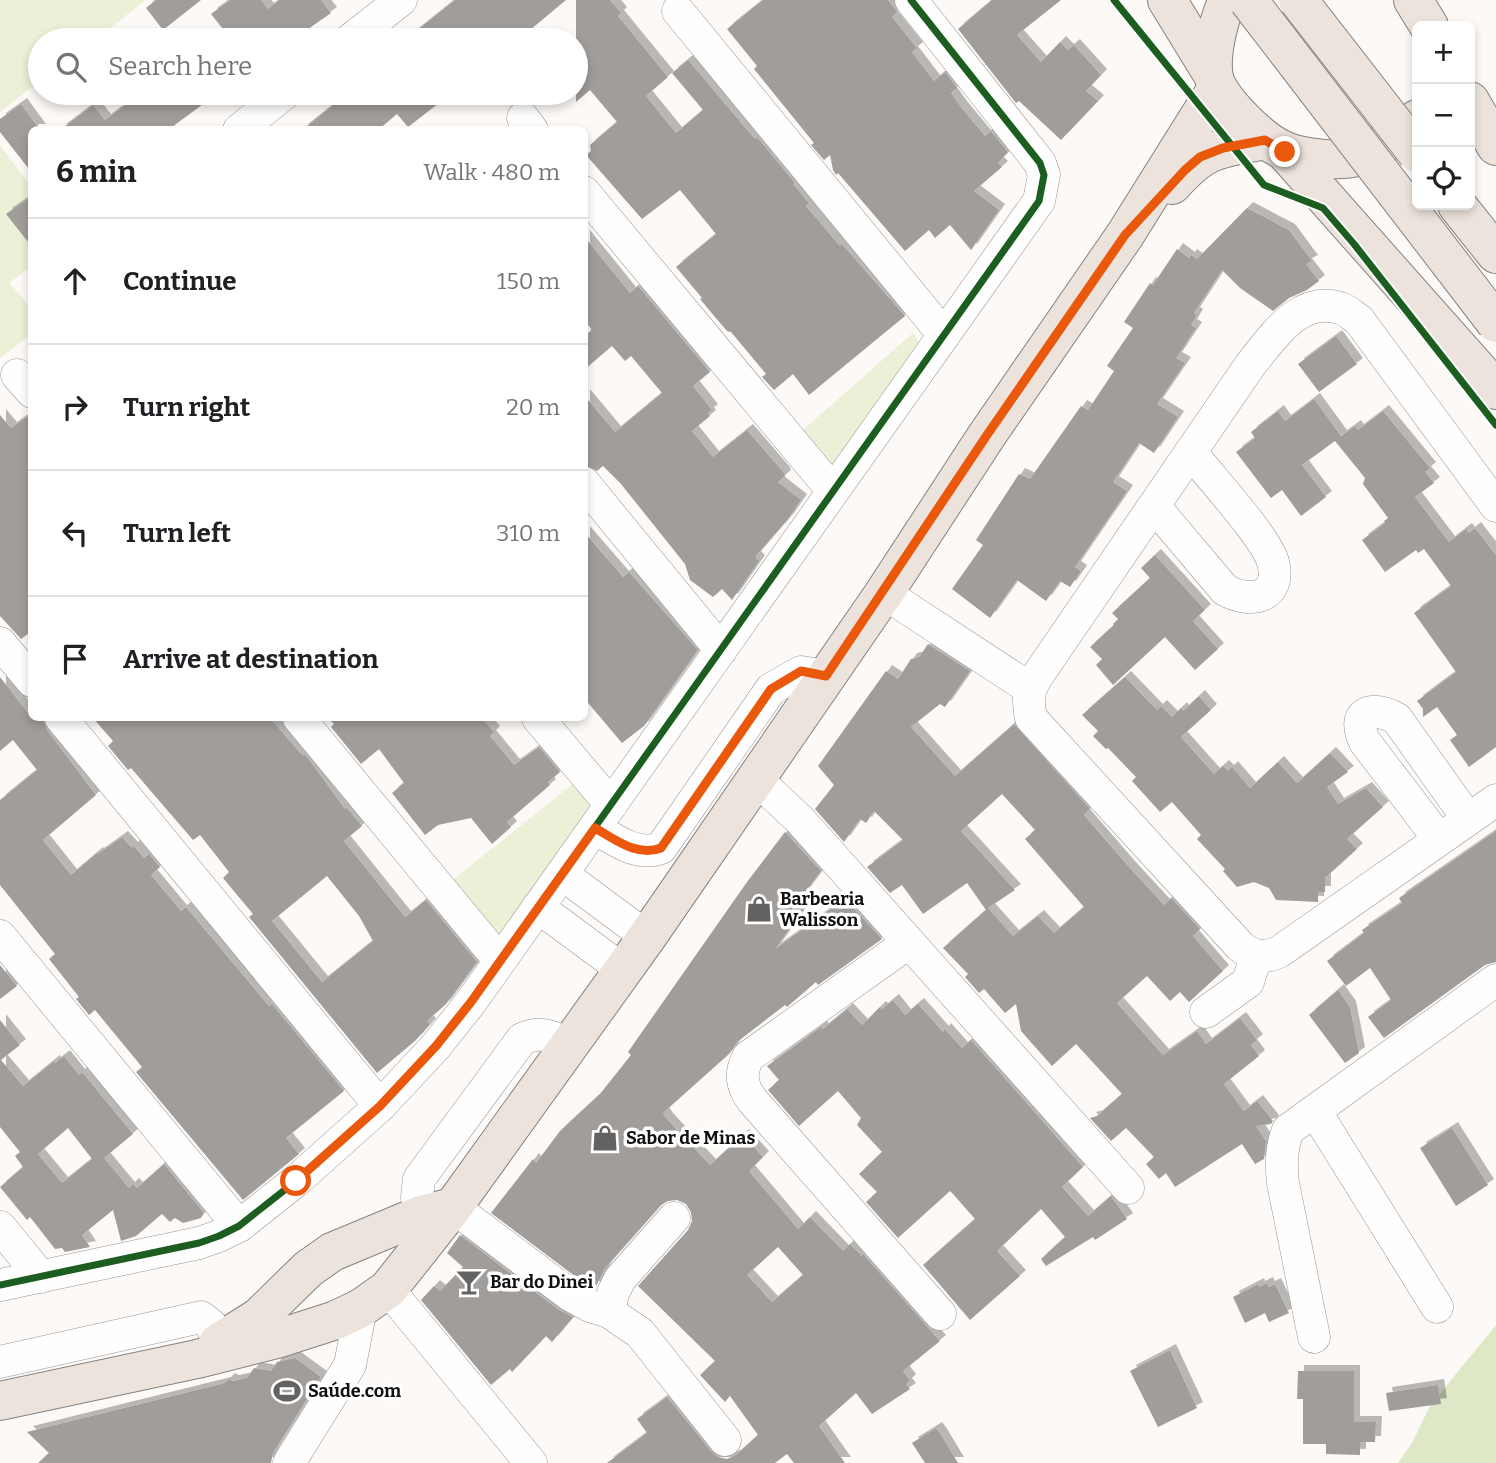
<!DOCTYPE html>
<meta charset="utf-8">
<style>
body{margin:0;font-family:Bitter,serif;background:#f6f6f6;color:#202124}
.controls{position:absolute;right:21px;top:21px;display:grid;overflow:hidden;border-radius:10px;box-shadow:0 4px 10px #0003}
.controls button{width:63px;height:63px;display:grid;place-items:center;padding:0;border:0;border-bottom:2px solid #e0e0e0;background:#fff;color:#202124;font:35px sans-serif}
.stop{position:absolute;width:21px;height:21px;margin:-16px;border:5px solid #ea580c;border-radius:50%;background:#fff}
.stop.end{background:#ea580c;border-color:#fff;box-shadow:0 2px 7px #0008}
.list{margin:0;padding:0;list-style:none}
h2{display:flex;justify-content:space-between;align-items:center;height:91px;margin:0;padding:0 28px;font-size:30px}
h2 small{font-size:23px;font-weight:400;color:#757577}
.list li{display:grid;grid-template-columns:46px 1fr auto;gap:21px;align-items:center;box-sizing:border-box;height:126px;padding:0 28px;border-top:2px solid #e0e0e0}
.list b{display:block;font-size:26px;white-space:nowrap}
.list em{font-size:23px;font-style:normal;color:#757577}
.icon{flex:none;width:38px;height:38px;fill:none;stroke:currentColor;stroke-width:2;stroke-linecap:round;stroke-linejoin:round}
.map{position:relative;flex:none;width:1496px;height:1463px;overflow:hidden}
.search{position:absolute;background:#fff;box-shadow:0 4px 10px #0003;left:28px;top:28px;width:560px;height:77px;display:flex;align-items:center;gap:18px;box-sizing:border-box;padding:0 24px;border-radius:38px;color:#757577;font-size:26px}
.panel{position:absolute;background:#fff;box-shadow:0 4px 10px #0003;left:28px;top:126px;width:560px;height:595px;border-radius:10px}
.map>svg:first-child{display:block}
.green{fill:#ecf0d7}
.forest{fill:#dee7c6}
.building{fill:#a09d9b;fill-rule:evenodd;filter:url(#shadow)}
.lines{fill:none;stroke-linecap:round;stroke-linejoin:round}
.minor-casing{stroke:#969594;stroke-width:33}
.major-casing{stroke:#848281;stroke-width:40}
.minor{stroke:#fffefe;stroke-width:32}
.major{stroke:#ece4dc;stroke-width:38}
.major-bridge-casing{stroke:#848281;stroke-width:40;stroke-linecap:butt}
.major-bridge{stroke:#ece4dc;stroke-width:38}
.cycleway-casing{stroke:#fff;stroke-width:11}
.cycleway{stroke:#1b5e20;stroke-width:7}
.route{stroke:#ea580c;stroke-width:9}
.labels{text-anchor:middle;stroke-width:7;stroke-linejoin:round;paint-order:stroke}
.poi-label{font-size:18px;font-weight:bold;fill:#101010;stroke:#fff;text-anchor:start}
</style>
<div class="map">
<svg width="1496" height="1463" viewBox="0 0 1496 1463">
<defs>
<filter id="shadow"><feDropShadow dx="6" dy="-6" stdDeviation="0" flood-color="#0004"/></filter>
</defs>
<rect width="100%" height="100%" fill="#fcf9f6"/>
<!-- green -->
<g class="green">
<path d="M0,0H146L94,40H40V81L0,112Z"/>
<path d="M0,145L32,188L31,266L9,283L31,308V338L29,336L0,358Z"/>
<path d="M913,333L924,350L839,475L796,436Z"/>
<path d="M573,784L593,809L499,939L444,887Z"/>
</g>
<!-- forest -->
<path class="forest" d="M1496,1325V1463H1398L1412,1443L1430,1406Z"/>
<!-- building -->
<g class="building">
<path d="M156,0H201L163,30L146,8Z"/>
<path d="M230,0H261L268,9L279,0H321L331,13L301,34L297,30L284,40H208L223,29L211,14Z"/>
<path d="M455,0H566L518,40H405Z"/>
<path d="M576,0H610L621,13L618,16L668,77L646,96L676,133L703,110L672,73L688,60L755,139L757,137L795,183L793,184L809,203L806,206L840,246L842,244L848,251L905,316L809,395L793,374L774,390L762,377L766,374L731,332L727,331L715,317L700,299L702,298L676,267L716,234L680,190L642,219L586,155L591,151L590,145L617,122L590,90L576,102Z"/>
<path d="M763,0H888L895,9L897,12L892,17L917,48L912,52L934,81L945,72L957,88L951,93L961,107L985,136L991,131L1008,152L998,163L1002,167L974,191L999,210L971,250L950,225L935,238L929,230L905,251L838,173L836,175L833,170L830,155L824,160L811,145L814,143L754,69L757,66L727,29Z"/>
<path d="M992,0H1061L1017,35L1041,62L1060,42L1068,50L1074,45L1101,75L1086,91L1098,101L1061,140L1019,101L1016,103L958,29Z"/>
<path d="M141,93H218L168,130H60L93,105L105,120Z"/>
<path d="M337,93H452L408,127L397,114L378,130H302L332,106L328,101Z"/>
<path d="M21,104L40,130H32V173L0,132V119Z"/>
<path d="M32,196V247L6,214Z"/>
<path d="M1247,208L1289,230L1312,261L1306,264L1319,281L1307,290L1289,298L1273,311L1240,288L1222,270L1194,313L1197,315L1191,325L1196,328L1176,358L1185,363L1157,404L1178,417L1154,453L1139,443L1113,482L1127,491L1075,567L1081,571L1070,587L1060,581L1046,601L1017,580L990,618L952,589L983,545L976,540L1019,474L1030,479L1081,406L1088,410L1114,371L1107,366L1133,328L1124,322L1150,283L1153,285L1177,249L1189,258L1191,255L1197,259Z"/>
<path d="M584,236L630,293L638,286L710,372L693,386L712,410L708,413L710,416L692,431L713,457L747,430L784,473L785,476L778,482L801,500L788,519L755,557L759,561L732,600L722,589L713,597L690,580L685,564L621,484L603,466L597,471L584,465V395L615,432L662,393L631,356L625,361L612,346L584,370V336L592,330L584,320Z"/>
<path d="M1336,336L1357,364L1319,392L1298,364Z"/>
<path d="M1314,399L1341,436L1355,426L1358,430L1383,411L1430,468L1425,472L1434,483L1415,497L1449,542L1466,529L1469,533L1475,528L1496,555V747L1469,767L1450,740L1457,735L1437,707L1423,717V709L1417,701L1456,672L1414,613L1451,586L1424,549L1418,553L1416,550L1385,572L1362,540L1385,523L1384,521L1388,518L1363,484L1365,478L1335,441L1302,465L1326,497L1301,516L1282,490L1271,498L1236,452L1255,438L1251,432L1278,411L1285,421Z"/>
<path d="M32,413V631L21,639L0,616V415L11,428Z"/>
<path d="M584,532L623,577L629,572L698,650L644,726L622,743L584,698Z"/>
<path d="M1155,555L1205,610L1193,621L1218,649L1195,670L1165,637L1113,685L1096,665L1102,659L1090,647L1114,625L1113,624L1118,619L1112,613L1150,578L1141,568Z"/>
<path d="M928,644L970,671L945,707L940,704L911,727L955,776L1014,724L1090,809L1084,815L1129,867L1164,905L1171,898L1200,929L1193,936L1223,971L1189,1002L1180,992L1170,1001L1147,976L1117,1003L1163,1055L1197,1031L1206,1044L1240,1018L1257,1040L1251,1045L1259,1056L1224,1084L1244,1111L1257,1101L1273,1121L1271,1124L1256,1126L1266,1141L1264,1159L1255,1164L1242,1144L1175,1187L1166,1173L1159,1179L1146,1164L1154,1157L1126,1128L1111,1141L1090,1118L1097,1116L1122,1094L1076,1044L1052,1066L1021,1031L1016,1004L1005,1013L984,989L979,993L965,977L968,974L943,948L987,909L986,910L967,883L923,914L902,885L890,893L867,867L903,840L874,811L866,823L860,819L844,842L815,809L834,785L818,766L886,671L898,679L911,659L919,657ZM1002,794L1035,830L1025,839L1084,907L1054,933L1038,916L1013,936L988,908L1015,890L961,831Z"/>
<path d="M0,677L32,718L43,719L47,730L96,795L43,840L71,875L97,853L98,854L122,837L132,848L134,846L144,858L149,854L160,867L151,875L181,911L186,907L269,1006L272,1004L344,1091L286,1138L299,1154L243,1200L136,1072L142,1067L95,1010L89,1015L76,999L79,997L49,959L55,954L0,885V800L37,770L13,740L0,751Z"/>
<path d="M1125,677L1157,710L1161,706L1172,717L1181,708L1183,711L1199,696L1211,710L1181,737L1214,774L1223,766L1228,771L1232,767L1250,788L1278,762L1297,783L1330,753L1348,772L1327,787L1338,804L1366,788L1383,807L1347,839L1357,849L1325,878V892H1318V902L1276,900L1269,888L1254,882L1237,887L1223,871L1225,869L1197,839L1201,835L1172,802L1160,812L1132,781L1136,777L1108,748L1106,749L1093,736L1098,731L1082,715Z"/>
<path d="M93,718H270L303,756L305,754L345,809L346,807L362,826L344,841L405,917L426,900L477,962L446,1004L427,1021L430,1024L416,1040L377,1073L249,917L253,914L223,878L229,872L200,835L193,840L131,768L128,770L108,746L113,741ZM327,876L359,916L373,941L322,982L272,921Z"/>
<path d="M328,718H482L494,732L490,736L514,765L539,747L560,772L548,782L550,785L507,822L511,827L492,844L471,818L438,825L425,835L392,793L404,783L379,749L361,764L331,727L334,724Z"/>
<path d="M1496,831V962L1485,965L1384,1038L1368,1017L1391,1000L1370,968L1346,986L1327,961L1364,933L1362,930L1402,903L1399,898Z"/>
<path d="M785,832L821,871L790,912L810,900L775,949L845,899L882,939L818,985L816,982L787,1007L785,1005L737,1042L729,1054L663,1113L667,1119L710,1165L743,1135L763,1157L749,1171L798,1229L810,1217L843,1251L850,1244L862,1256L863,1254L940,1341L903,1371L910,1380L906,1384L910,1389L872,1414L856,1393L819,1426L845,1463H794L787,1454L775,1463H607L647,1433L637,1419L667,1397L711,1451L718,1457L727,1459L736,1455L758,1435L730,1396L725,1402L700,1375L715,1361L638,1286L688,1230L692,1221L691,1212L686,1204L677,1200L668,1201L661,1205L606,1267L595,1288L580,1280L491,1213L533,1159L536,1163L560,1131L600,1094L631,1055L628,1052L747,882ZM778,1247L803,1275L772,1302L747,1275Z"/>
<path d="M0,965L17,986L0,999Z"/>
<path d="M1338,990L1350,1007L1359,1053L1345,1063L1309,1015Z"/>
<path d="M893,1000L905,1015L918,1004L943,1032L945,1029L962,1048L971,1040L1083,1167L1062,1187L1088,1216L1111,1196L1127,1219L1095,1240L1093,1237L1046,1266L1041,1259L1065,1237L1041,1209L997,1251L1020,1276L970,1320L923,1265L975,1219L953,1194L950,1191L898,1238L866,1202L877,1192L859,1174L882,1152L857,1125L861,1118L838,1091L799,1126L768,1090L779,1080L767,1066L821,1027L823,1029L847,1009L862,1025L880,1007L882,1009Z"/>
<path d="M0,1020L20,1045L1,1060L23,1086L54,1061L55,1063L64,1056L79,1075L82,1072L133,1134L104,1158L129,1188L133,1184L137,1188L164,1164L204,1213L201,1218L183,1223L175,1218L170,1222L162,1214L136,1236L121,1241L113,1210L82,1235L90,1247L65,1252L62,1248L55,1249L30,1217L27,1220L0,1187L23,1167L15,1156L20,1152L0,1127ZM68,1128L92,1159L62,1183L38,1154Z"/>
<path d="M1452,1128L1488,1185L1456,1206L1420,1148Z"/>
<path d="M460,1235L559,1310L573,1317L552,1342L546,1336L512,1372L510,1369L491,1385L421,1300L434,1286L440,1291L463,1267L447,1253Z"/>
<path d="M1267,1283L1269,1287L1275,1284L1289,1313L1269,1322L1265,1313L1245,1323L1233,1297L1258,1284L1259,1287Z"/>
<path d="M1170,1350L1197,1408L1158,1427L1130,1371Z"/>
<path d="M295,1358L321,1377L273,1453L271,1463H38L49,1453L27,1432L225,1383L229,1379L233,1381L247,1378L254,1368L271,1371L277,1362Z"/>
<path d="M1298,1371H1354V1422H1376L1375,1442H1360V1455L1326,1454V1444H1303V1399H1297Z"/>
<path d="M1438,1385L1441,1404L1389,1411L1386,1393Z"/>
<path d="M936,1428L940,1433L958,1463H925L912,1443Z"/>
</g>
<g class="lines">
<!-- minor casing -->
<g class="minor-casing">
<g id="minor">
<path d="M678,11L944,335"/>
<path d="M350,40L401,0"/>
<path d="M523,118L532,130"/>
<path d="M239,130L285,93"/>
<path d="M584,192L833,491"/>
<path d="M17,375L32,392"/>
<path d="M584,483L721,650"/>
<path d="M1154,506L1225,590C1251,604 1282,598 1273,562C1266,537 1209,476 1191,452"/>
<path d="M1496,506L1359,320C1353,316 1347,310 1340,308C1300,295 1273,337 1251,364L1040,672C1028,690 1027,696 1031,718L1240,946C1253,957 1263,959 1279,952L1496,800"/>
<path d="M884,593L1029,688"/>
<path d="M0,643L32,681"/>
<path d="M61,718L380,1106"/>
<path d="M299,718L500,961"/>
<path d="M538,718L611,805"/>
<path d="M755,778L800,820L1128,1188"/>
<path d="M595,828C615,840 637,857 661,848L771,689L801,672L826,676"/>
<path d="M1439,839L1365,742C1350,711 1373,705 1397,719L1468,819"/>
<path d="M562,874L647,937"/>
<path d="M538,907L623,970"/>
<path d="M0,936L239,1226"/>
<path d="M908,943L748,1057C740,1073 741,1085 752,1100L940,1314"/>
<path d="M1206,1012L1248,982L1256,956"/>
<path d="M1315,1111L1437,1307"/>
<path d="M453,1207L570,1295L590,1306L609,1312L640,1333L725,1440"/>
<path d="M421,1215L417,1197L419,1179L522,1039C541,1030 553,1037 571,1045"/>
<path d="M0,1227L41,1277"/>
<path d="M0,1285L199,1243L219,1236L239,1226L296,1181L380,1106L436,1046L471,1002L1039,201L1044,175L1040,163L911,0"/>
<path d="M388,1289L531,1463"/>
<path d="M609,1312L613,1293L620,1279L674,1218"/>
<path d="M1314,1337L1283,1183C1281,1164 1281,1148 1288,1130L1496,980"/>
<path d="M0,1362L201,1317L211,1325L219,1342"/>
<path d="M289,1463L350,1365L361,1308"/>
</g>
</g>
<!-- major casing -->
<g class="major-casing">
<g id="major">
<path d="M1167,0L1213,75"/>
<path d="M1228,0C1218,20 1206,67 1218,88C1229,108 1262,141 1283,150C1299,158 1339,162 1357,157C1373,153 1397,134 1412,125L1417,119"/>
<path d="M1413,0L1429,26"/>
<path d="M1470,101L1496,146"/>
<path d="M1285,152L1496,390"/>
<path d="M1172,185C1206,147 1218,149 1265,140"/>
<path d="M1457,205L1496,254"/>
<path d="M218,1343L259,1317L308,1269L332,1252L421,1215L453,1207"/>
<path d="M0,1401L197,1359L280,1338L336,1320L361,1308L388,1289L453,1207L647,937L884,593L987,435L1125,235L1217,88"/>
</g>
</g>
<!-- minor -->
<use href="#minor" class="minor"/>
<!-- major -->
<use href="#major" class="major"/>
<!-- major-bridge casing -->
<g class="major-bridge-casing">
<g id="major-bridge">
<path d="M1248,0L1496,323"/>
<path d="M1298,0L1417,153"/>
</g>
</g>
<!-- major-bridge -->
<use href="#major-bridge" class="major-bridge"/>
<!-- cycleway casing -->
<g class="cycleway-casing">
<g id="cycleway">
<path d="M1114,0L1264,185L1323,208L1354,244L1496,425"/>
<path d="M0,1285L199,1243L219,1236L239,1226L296,1181L380,1106L436,1046L471,1002L1039,201L1044,175L1040,163L911,0"/>
</g>
</g>
<!-- cycleway -->
<use href="#cycleway" class="cycleway"/>
</g>
<g class="lines">
<!-- route -->
<path class="route" d="M296,1181L380,1106L436,1046L471,1002L595,828C616,840 637,857 661,848L771,689L801,671L826,676L987,435L1125,235L1185,170L1200,157L1223,148L1265,140L1285,152"/>
</g>
<!-- icons -->
<defs>
<g id="shop-bare" transform="scale(2.1)"><path d="M-5-2.5h2.3a2.7 3.5 0 0 1 5.4 0H5L5.5 6h-11ZM-1.5-2.5h3a1.5 2.3 0 0 0-3 0Z" fill="#636260" stroke="#fff" stroke-width="2.5" paint-order="stroke"/></g>
<g id="bar-bare" transform="scale(2.1)"><path d="M-6-5H6L.8 .8V4.5H3.5V6h-7V4.5H-.8V.8Z" fill="#636260" stroke="#fff" stroke-width="2.5" paint-order="stroke"/></g>
<g id="stadium-bare" transform="scale(2.1)"><path d="M0-5a6.5 5 0 1 0 0 10a6.5 5 0 1 0 0-10ZM-3.5-1.8h7v3.6h-7Z" fill="#636260" stroke="#fff" stroke-width="2.5" paint-order="stroke"/></g>
</defs>
<g fill-rule="evenodd">
<use href="#shop-bare" x="759" y="909"/>
<use href="#shop-bare" x="605" y="1138"/>
<use href="#bar-bare" x="469" y="1282"/>
<use href="#stadium-bare" x="287" y="1391"/>
</g>
<g class="labels">
<!-- poi labels -->
<g class="poi-label">
<text x="780" y="905">Barbearia<tspan x="780" dy="21">Walisson</tspan></text>
<text x="626" y="1144">Sabor de Minas</text>
<text x="490" y="1288">Bar do Dinei</text>
<text x="308" y="1397">Saúde.com</text>
</g>
</g>
</svg>
<div class="controls">
<button>+</button>
<button>−</button>
<button><svg class="icon" aria-label="locate" viewBox="0 0 24 24"><circle cx="12" cy="12" r="6"/><path d="M12 2v4M12 18v4M2 12h4M18 12h4"/></svg></button>
</div>
<div class="stop" style="left:296px;top:1181px"></div>
<div class="stop end" style="left:1285px;top:152px"></div>
<div class="search"><svg class="icon" aria-label="search" viewBox="0 0 24 24"><circle cx="10" cy="10" r="6"/><path d="M15 15l6 6"/></svg>Search here</div>
<section class="panel">
<h2>6 min<small>Walk · 480 m</small></h2>
<ul class="list">
<li><svg class="icon" aria-label="ahead" viewBox="0 0 24 24"><path d="M12 20V5M6 11l6-6 6 6"/></svg><div><b>Continue</b></div><em>150 m</em></li>
<li><svg class="icon" aria-label="right" viewBox="0 0 24 24"><path d="M7 20v-9h11M14 6l5 5-5 5"/></svg><div><b>Turn right</b></div><em>20 m</em></li>
<li><svg class="icon" aria-label="left" viewBox="0 0 24 24"><path d="M17 20v-9H6M10 6l-5 5 5 5"/></svg><div><b>Turn left</b></div><em>310 m</em></li>
<li><svg class="icon" aria-label="arrive" viewBox="0 0 24 24"><path d="M6 21V4h12l-3 4 3 4H6"/></svg><div><b>Arrive at destination</b></div></li>
</ul>
</section>
</div>
